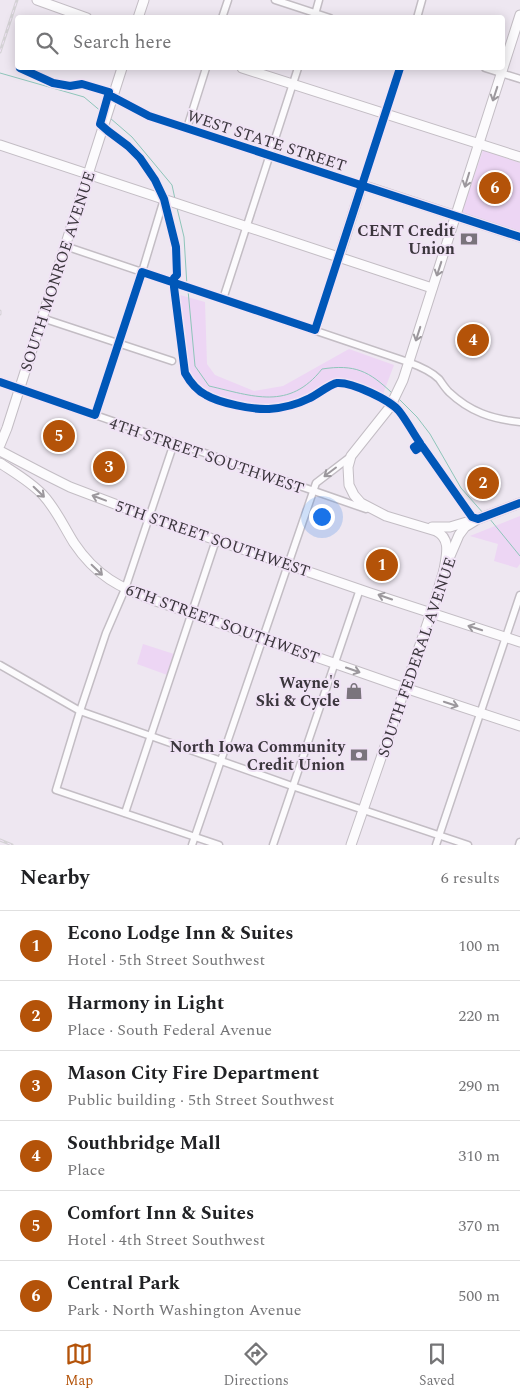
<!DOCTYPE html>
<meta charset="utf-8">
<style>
body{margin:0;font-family:Spectral,serif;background:#f6f6f6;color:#202124}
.you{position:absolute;left:321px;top:516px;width:18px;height:18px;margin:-12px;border:4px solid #fff;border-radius:50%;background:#1a73e8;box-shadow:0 0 0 8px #1a73e833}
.badge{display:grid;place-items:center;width:32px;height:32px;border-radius:50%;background:#b45309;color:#fff;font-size:16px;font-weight:700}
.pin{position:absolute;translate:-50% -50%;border:2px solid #fff;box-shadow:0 1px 5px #0006}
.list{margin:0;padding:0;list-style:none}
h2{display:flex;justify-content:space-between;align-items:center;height:65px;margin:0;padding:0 20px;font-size:21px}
h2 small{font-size:16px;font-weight:400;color:#757577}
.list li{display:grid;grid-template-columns:32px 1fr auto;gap:15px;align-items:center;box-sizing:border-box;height:70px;padding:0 20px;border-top:1px solid #e0e0e0}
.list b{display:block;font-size:19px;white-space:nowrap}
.list p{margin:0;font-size:16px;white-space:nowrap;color:#757577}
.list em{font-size:16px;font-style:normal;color:#757577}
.icon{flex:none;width:28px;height:28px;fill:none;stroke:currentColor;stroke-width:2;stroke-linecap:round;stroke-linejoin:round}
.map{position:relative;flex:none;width:520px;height:845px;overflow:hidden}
.search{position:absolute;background:#fff;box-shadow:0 2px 12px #0003;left:15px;right:15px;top:15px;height:55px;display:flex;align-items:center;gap:12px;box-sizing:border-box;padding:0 18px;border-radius:5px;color:#757577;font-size:19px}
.sheet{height:485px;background:#fff}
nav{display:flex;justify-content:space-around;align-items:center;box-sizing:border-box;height:70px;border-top:1px solid #e0e0e0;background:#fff;font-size:14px;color:#757577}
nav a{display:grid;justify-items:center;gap:2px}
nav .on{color:#b45309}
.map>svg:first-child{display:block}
.green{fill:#edd6f4}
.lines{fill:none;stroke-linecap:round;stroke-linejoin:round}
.stream{stroke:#8ec5ba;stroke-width:1}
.minor-casing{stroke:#c3bdc4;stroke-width:9}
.major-casing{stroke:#c3bdc4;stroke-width:11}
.minor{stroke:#fcfbfd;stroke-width:6}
.major{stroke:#fcfbfd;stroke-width:9}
.rail-casing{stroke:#d4d2d5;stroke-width:3}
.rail{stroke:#f0e3f5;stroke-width:1;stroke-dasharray:4;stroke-linecap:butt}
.cycleway-casing{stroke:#f0e3f5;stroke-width:11}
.cycleway{stroke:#0057b8;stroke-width:8}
.oneway{stroke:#9c989d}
.labels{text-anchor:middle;stroke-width:4;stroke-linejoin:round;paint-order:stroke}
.street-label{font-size:16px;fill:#3b363d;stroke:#f0e3f5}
.poi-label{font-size:16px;font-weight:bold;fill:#3b363d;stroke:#f0e3f5;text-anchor:end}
</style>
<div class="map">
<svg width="520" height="845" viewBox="0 0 520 845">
<rect width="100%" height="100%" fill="#eee7f1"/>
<!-- green -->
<g class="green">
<path d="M483,150L520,163V233L461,214Z"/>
<path d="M173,293L205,302L207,364L215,375L254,391L283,386L349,349L394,365L380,402L348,388H334L292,406L248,410L222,404L195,391L181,370Z"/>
<path d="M520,516V564L517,568L494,561L498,544L470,536Z"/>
<path d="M143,644L177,655L170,676L137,664Z"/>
</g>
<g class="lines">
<!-- stream -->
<g class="stream">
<path d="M0,73L84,97L103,113"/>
<path d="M110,118L132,137L172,185L175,199"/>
<path d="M177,208L184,237L187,286"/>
<path d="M188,290L195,366L209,386C253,396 289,411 322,369C355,364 369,371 392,393"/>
<path d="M399,399L417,417L430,434L461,488L484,514"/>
<path d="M489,518L520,556"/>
</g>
<!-- minor casing -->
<g class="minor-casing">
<g id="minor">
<path d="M275,0L330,18"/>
<path d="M222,18L228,0"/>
<path d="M314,18L319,0"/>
<path d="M417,18L422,0"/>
<path d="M485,68L520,79"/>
<path d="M113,97L149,116L362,185L400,68"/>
<path d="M187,128L206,68"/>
<path d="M65,246L408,362C419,366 431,371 439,379C442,383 445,388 449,392C470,412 492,419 520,422"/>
<path d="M223,299L298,68"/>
<path d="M42,318L172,361"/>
<path d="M315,330L339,257"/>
<path d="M0,382L366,509"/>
<path d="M95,415L142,272L164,199"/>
<path d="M174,443L125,589L106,633L80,711L56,790L219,845"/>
<path d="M0,665L80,711L292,786L468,845"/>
<path d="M125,813L216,540"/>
<path d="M192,845L316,483L350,457"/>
<path d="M273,845L360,589"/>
<path d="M436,845L520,595"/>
<path d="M519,845L520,842"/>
</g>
</g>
<!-- major casing -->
<g class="major-casing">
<g id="major">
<path d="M37,0L87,18"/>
<path d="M138,18L144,0"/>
<path d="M242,68L520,157"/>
<path d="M0,145L432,288"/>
<path d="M339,257L362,185L520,237"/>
<path d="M0,445L7,428L122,68"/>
<path d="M0,451L46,475L70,487L149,517L370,593L520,642"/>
<path d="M0,463C15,473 31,482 43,495C56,509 64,527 74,543C96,576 120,588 156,601L405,688L520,726"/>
<path d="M432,527H450L470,521"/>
<path d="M444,570C446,556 452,539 436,531L386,516L361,503L354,495L349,485L348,467L351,456L390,407L403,380L520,15"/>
<path d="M351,845L431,613L444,570L459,535L465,527L478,519L520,503"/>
</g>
</g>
<!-- minor -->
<use href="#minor" class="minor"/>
<!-- major -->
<use href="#major" class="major"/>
<!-- rail casing -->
<g class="rail-casing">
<g id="rail">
<path d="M0,52L17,0"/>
<path d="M0,311V314"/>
<path d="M0,840L12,845"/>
</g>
</g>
<!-- rail -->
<use href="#rail" class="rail"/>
<!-- cycleway casing -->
<g class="cycleway-casing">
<g id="cycleway">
<path d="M20,68L53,83L70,86L82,84L109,92L100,124L108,131L128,146L140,158L155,180L164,199L176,247L177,275L174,278V287L185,373C190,382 196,390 206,395C219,403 254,410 269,409C283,408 298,404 310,398C317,395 330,384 337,383C352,382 390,400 399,411C407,421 413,433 420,443L414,447L416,450L422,446L472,517L478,519L520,503"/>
<path d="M113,97L149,116L520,237"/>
<path d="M0,382L95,415L142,272L315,330L400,68"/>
</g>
</g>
<!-- cycleway -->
<use href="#cycleway" class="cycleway"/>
</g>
<!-- one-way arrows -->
<defs><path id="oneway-shaft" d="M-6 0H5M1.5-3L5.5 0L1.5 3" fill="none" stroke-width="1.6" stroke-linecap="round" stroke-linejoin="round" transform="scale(1.25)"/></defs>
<g class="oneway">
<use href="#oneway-shaft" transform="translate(495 94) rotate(108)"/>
<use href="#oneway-shaft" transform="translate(467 180) rotate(107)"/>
<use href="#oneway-shaft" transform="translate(439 269) rotate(108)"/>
<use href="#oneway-shaft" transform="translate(418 334) rotate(108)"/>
<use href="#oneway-shaft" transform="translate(330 472) rotate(143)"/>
<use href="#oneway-shaft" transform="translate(39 492) rotate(44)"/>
<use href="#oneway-shaft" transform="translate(99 498) rotate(-159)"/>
<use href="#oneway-shaft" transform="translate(97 570) rotate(44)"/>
<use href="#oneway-shaft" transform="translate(385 597) rotate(-161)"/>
<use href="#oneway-shaft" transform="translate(475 628) rotate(-162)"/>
<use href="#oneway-shaft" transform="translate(353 670) rotate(19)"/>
<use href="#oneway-shaft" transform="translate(451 704) rotate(18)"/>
</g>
<!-- icons -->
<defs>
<g id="bank-bare" transform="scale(1.35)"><path d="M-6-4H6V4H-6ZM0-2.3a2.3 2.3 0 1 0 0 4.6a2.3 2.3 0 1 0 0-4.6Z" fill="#7a747c" stroke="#f0e3f5" stroke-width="2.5" paint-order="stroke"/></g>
<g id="shop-bare" transform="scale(1.35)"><path d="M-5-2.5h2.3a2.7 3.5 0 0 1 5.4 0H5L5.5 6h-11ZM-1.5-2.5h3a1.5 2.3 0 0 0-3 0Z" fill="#7a747c" stroke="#f0e3f5" stroke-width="2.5" paint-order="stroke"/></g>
</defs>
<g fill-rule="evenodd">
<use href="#bank-bare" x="469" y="239"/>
<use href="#shop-bare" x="354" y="691"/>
<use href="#bank-bare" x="359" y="755"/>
</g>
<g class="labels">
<!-- street labels -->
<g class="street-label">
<text transform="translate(267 140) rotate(18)" y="6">WEST STATE STREET</text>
<text transform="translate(57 271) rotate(-72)" y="6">SOUTH MONROE AVENUE</text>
<text transform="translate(207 455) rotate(19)" y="6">4TH STREET SOUTHWEST</text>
<text transform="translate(213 538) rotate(19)" y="6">5TH STREET SOUTHWEST</text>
<text transform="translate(223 623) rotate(20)" y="6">6TH STREET SOUTHWEST</text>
<text transform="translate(416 657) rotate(-71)" y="6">SOUTH FEDERAL AVENUE</text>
</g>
<!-- poi labels -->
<g class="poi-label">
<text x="455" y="236">CENT Credit<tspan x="455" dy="18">Union</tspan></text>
<text x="340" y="688">Wayne's<tspan x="340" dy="18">Ski &amp; Cycle</tspan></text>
<text x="345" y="752">North Iowa Community<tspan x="345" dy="18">Credit Union</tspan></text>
</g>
</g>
</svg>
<div class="you"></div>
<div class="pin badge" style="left:382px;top:565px">1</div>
<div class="pin badge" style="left:483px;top:483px">2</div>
<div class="pin badge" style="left:109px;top:467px">3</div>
<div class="pin badge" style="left:473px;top:340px">4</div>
<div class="pin badge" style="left:59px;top:436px">5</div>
<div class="pin badge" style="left:495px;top:188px">6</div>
<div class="search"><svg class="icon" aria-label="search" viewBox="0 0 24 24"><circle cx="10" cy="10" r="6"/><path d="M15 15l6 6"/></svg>Search here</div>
</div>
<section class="sheet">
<h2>Nearby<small>6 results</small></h2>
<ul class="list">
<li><span class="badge">1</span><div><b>Econo Lodge Inn &amp; Suites</b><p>Hotel · 5th Street Southwest</p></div><em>100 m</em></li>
<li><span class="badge">2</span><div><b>Harmony in Light</b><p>Place · South Federal Avenue</p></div><em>220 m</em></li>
<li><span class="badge">3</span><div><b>Mason City Fire Department</b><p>Public building · 5th Street Southwest</p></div><em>290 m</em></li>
<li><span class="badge">4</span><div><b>Southbridge Mall</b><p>Place</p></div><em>310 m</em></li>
<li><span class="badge">5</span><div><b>Comfort Inn &amp; Suites</b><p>Hotel · 4th Street Southwest</p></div><em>370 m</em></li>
<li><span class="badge">6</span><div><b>Central Park</b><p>Park · North Washington Avenue</p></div><em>500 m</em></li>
</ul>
</section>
<nav>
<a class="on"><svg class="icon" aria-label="map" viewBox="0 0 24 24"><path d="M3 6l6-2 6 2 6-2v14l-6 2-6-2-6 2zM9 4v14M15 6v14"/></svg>Map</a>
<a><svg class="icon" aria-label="directions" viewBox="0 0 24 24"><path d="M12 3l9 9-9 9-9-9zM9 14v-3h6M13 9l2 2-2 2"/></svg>Directions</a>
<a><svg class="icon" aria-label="saved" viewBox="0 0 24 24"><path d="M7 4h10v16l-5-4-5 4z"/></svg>Saved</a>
</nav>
